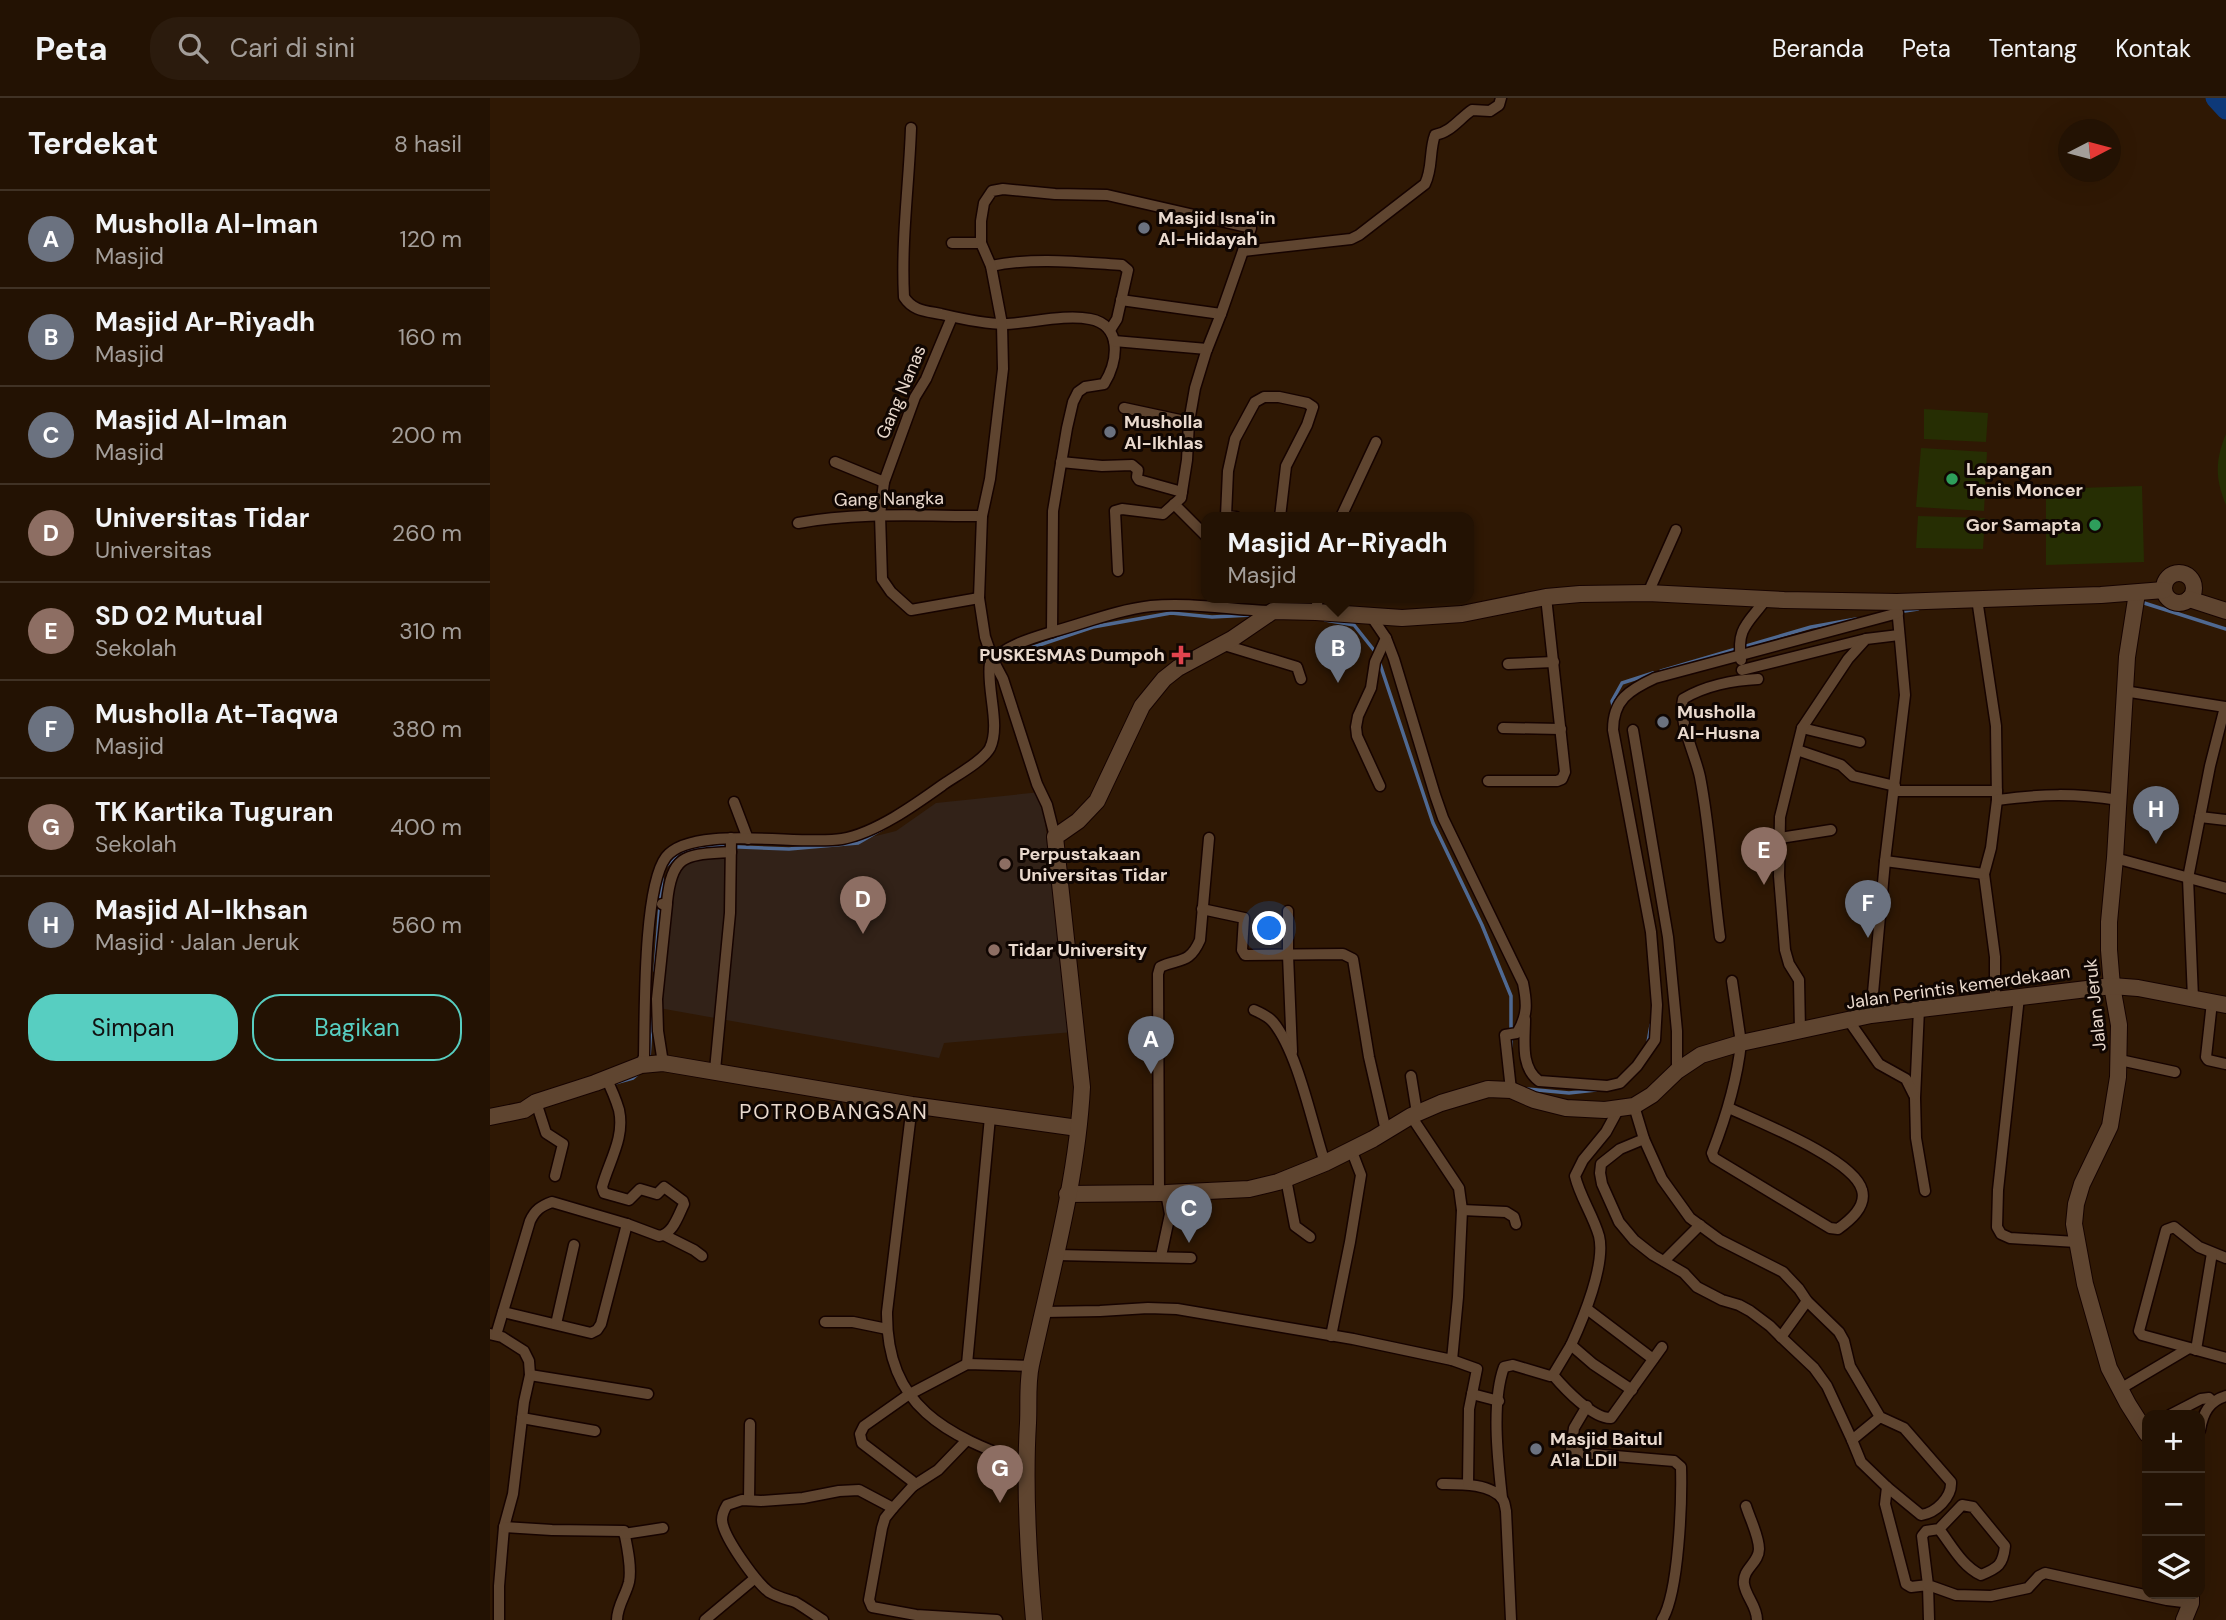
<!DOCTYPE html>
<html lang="id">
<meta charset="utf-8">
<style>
body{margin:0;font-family:"DM Sans",sans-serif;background:#2b1b0d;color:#f1f3f6}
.controls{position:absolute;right:21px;bottom:21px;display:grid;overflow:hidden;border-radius:14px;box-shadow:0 7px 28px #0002}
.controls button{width:63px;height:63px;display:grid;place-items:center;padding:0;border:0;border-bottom:2px solid #403225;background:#231203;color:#f1f3f6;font:35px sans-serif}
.compass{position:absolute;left:1568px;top:21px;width:63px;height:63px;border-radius:50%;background:#231203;box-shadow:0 7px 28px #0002;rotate:84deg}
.you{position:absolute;left:780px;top:831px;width:24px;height:24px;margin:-18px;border:5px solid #fff;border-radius:50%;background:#1a73e8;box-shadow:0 0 0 10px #1a73e833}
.badge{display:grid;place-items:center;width:46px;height:46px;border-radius:50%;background:#57cec1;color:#fff;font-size:23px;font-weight:700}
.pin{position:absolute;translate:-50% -58px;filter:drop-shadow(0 2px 4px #0008)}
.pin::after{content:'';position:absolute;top:37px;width:24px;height:21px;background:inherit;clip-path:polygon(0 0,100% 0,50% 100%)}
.popup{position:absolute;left:711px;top:414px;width:273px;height:91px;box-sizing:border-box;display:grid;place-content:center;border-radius:14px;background:#231203;filter:drop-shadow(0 2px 5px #0005);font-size:23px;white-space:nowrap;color:#a39e9a}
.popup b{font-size:26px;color:#f1f3f6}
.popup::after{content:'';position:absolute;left:50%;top:100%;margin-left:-14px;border:14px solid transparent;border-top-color:#231203}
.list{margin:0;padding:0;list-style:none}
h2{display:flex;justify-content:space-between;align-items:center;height:91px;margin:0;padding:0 28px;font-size:30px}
h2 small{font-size:23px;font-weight:400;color:#a39e9a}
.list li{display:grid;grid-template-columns:46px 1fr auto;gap:21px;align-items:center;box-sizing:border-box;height:98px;padding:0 28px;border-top:2px solid #403225}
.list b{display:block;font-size:26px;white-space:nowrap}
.list p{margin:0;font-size:23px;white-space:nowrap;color:#a39e9a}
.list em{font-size:23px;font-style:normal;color:#a39e9a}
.actions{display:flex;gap:14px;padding:21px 28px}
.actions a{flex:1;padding:16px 0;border:2px solid #57cec1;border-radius:28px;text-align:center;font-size:24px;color:#57cec1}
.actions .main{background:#57cec1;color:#111}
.icon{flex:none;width:38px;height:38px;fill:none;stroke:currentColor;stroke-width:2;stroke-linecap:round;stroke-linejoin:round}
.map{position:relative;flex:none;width:1736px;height:1522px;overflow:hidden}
header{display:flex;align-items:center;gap:42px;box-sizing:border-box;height:98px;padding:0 35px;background:#231203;border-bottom:2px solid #403225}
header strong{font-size:33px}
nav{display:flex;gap:38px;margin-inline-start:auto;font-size:24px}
.search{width:490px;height:63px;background:#2b1b0d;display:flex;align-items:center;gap:18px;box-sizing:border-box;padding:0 24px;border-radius:28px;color:#a39e9a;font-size:26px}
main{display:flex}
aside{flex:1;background:#231203}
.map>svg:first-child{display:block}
.education{fill:#322218}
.green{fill:#262e03}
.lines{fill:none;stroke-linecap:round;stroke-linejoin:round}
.stream{stroke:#4f6992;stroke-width:3.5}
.river{stroke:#0d3979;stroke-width:19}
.street-casing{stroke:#160300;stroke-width:13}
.secondary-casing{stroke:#160300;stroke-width:18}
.street{stroke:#5f4530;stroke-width:10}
.secondary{stroke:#5f4530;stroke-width:16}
.worship-dot{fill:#6b7280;stroke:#100602;stroke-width:2.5}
.leisure-dot{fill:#2e9e5b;stroke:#100602;stroke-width:2.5}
.health-dot{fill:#e0444e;stroke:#100602;stroke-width:2.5}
.education-dot{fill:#8d6e63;stroke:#100602;stroke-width:2.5}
.labels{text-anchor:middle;stroke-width:6;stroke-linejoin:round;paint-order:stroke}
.poi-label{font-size:18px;font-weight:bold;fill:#e9d9cd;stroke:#100602;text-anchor:start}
.street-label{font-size:18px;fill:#e9d9cd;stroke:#100602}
.quarter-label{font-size:21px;letter-spacing:2px;fill:#e9d9cd;stroke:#100602}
</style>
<header>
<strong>Peta</strong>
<div class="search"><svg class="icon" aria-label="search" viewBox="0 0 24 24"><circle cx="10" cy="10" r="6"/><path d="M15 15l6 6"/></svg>Cari di sini</div>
<nav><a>Beranda</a><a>Peta</a><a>Tentang</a><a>Kontak</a></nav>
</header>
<main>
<aside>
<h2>Terdekat<small>8 hasil</small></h2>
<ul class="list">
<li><span class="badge" style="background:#6b7280">A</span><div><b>Musholla Al-Iman</b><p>Masjid</p></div><em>120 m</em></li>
<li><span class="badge" style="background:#6b7280">B</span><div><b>Masjid Ar-Riyadh</b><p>Masjid</p></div><em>160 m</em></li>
<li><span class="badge" style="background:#6b7280">C</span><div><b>Masjid Al-Iman</b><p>Masjid</p></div><em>200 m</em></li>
<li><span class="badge" style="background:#8d6e63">D</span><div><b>Universitas Tidar</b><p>Universitas</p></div><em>260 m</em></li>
<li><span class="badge" style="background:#8d6e63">E</span><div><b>SD 02 Mutual</b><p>Sekolah</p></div><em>310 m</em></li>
<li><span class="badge" style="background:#6b7280">F</span><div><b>Musholla At-Taqwa</b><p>Masjid</p></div><em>380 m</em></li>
<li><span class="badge" style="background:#8d6e63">G</span><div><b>TK Kartika Tuguran</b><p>Sekolah</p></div><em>400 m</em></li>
<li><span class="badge" style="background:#6b7280">H</span><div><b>Masjid Al-Ikhsan</b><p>Masjid · Jalan Jeruk</p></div><em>560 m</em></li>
</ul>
<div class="actions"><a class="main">Simpan</a><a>Bagikan</a></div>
</aside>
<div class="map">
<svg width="1736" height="1522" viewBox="0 0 1736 1522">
<rect width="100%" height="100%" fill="#2f1804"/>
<!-- education -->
<path class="education" d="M551,694L583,934L454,945L449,960L169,910L183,762L196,750L225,745L290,751L366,743L406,733L446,705Z"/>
<!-- green -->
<g class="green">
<path d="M1434,311L1498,315L1496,344L1434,341Z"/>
<path d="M1736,336V407C1725,381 1725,362 1736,336Z"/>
<path d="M1431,350L1497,354L1494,413L1426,409Z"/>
<path d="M1652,388L1654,464L1556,467V391Z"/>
<path d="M1428,418L1495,420L1493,451L1426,450Z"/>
</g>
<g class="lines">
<!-- stream -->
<g class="stream">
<path d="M1651,504L1736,531"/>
<path d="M1408,514L1428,511"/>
<path d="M835,522L864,527L887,556"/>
<path d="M514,559L603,529L681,515L722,519L762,517"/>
<path d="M889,563L943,725L992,827L1021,898V950"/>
<path d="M1171,573L1321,529L1366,521"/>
<path d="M1124,612L1122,603L1132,585L1163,575"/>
<path d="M175,769L189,754L225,748L299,751L368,745L394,730"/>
<path d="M165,873L172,780"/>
<path d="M1158,944L1161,927"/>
<path d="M159,961L162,909"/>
<path d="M125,985L143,980L150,974"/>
<path d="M1037,991L1079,995L1106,992"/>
</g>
<!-- river -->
<path class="river" d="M1725,0L1736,12"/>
<!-- street casing -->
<g class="street-casing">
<g id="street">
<path d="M421,30C419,87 411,142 414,199C423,213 436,213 451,216C472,221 494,226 515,226C541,225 575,216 600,221C633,227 628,264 614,286L595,289L588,294L583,304L577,330L563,413L562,534"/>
<path d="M462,145H491"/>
<path d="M753,153L861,141L869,137L935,86C943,70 939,53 945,37C961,34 969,21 982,12L1000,13L1009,7L1011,0"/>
<path d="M501,168C544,159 588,164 632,167L638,172L627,221L620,232"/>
<path d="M631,202L731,216"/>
<path d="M462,219L436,281L425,299L394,384L390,417L392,481L401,494L421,512L489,500"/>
<path d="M624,243L717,251"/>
<path d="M634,310L699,324"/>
<path d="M345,364L394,384"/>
<path d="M571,364L612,368L642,367L648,372L647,379L649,382L692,394"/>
<path d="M684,406L717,439"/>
<path d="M746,419L736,418L738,373L745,341L765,304L774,299H789L817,305L823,309L817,327L796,368L790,419"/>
<path d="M851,419L886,344"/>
<path d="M308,425C368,414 431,418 492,418"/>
<path d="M1158,495L1186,432"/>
<path d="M1487,501L1506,628L1507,702L1501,750L1494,776L1505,859V902"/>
<path d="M826,514L828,499"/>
<path d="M881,518L896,540L904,561L945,697L953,720L1033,885C1037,905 1038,917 1027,935L1015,937L1021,992"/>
<path d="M731,546L807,569L811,581"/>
<path d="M1251,562C1246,529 1259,525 1276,501"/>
<path d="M1018,566L1064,564"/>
<path d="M1252,572L1376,541"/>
<path d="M1634,593L1735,609L1720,668L1698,780L1703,900"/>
<path d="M1013,630L1071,631"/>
<path d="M1312,630L1370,644"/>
<path d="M1143,632L1178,839L1187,933V973"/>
<path d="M1307,652L1351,667L1363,678L1405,688"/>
<path d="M998,683H1067L1072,681L1075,674L1056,499"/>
<path d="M890,688L867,638L866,629L868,618L881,590L885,564L896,540"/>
<path d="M1405,693H1507"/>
<path d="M1507,702C1554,696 1582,695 1629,702"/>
<path d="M244,704L258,741"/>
<path d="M1710,719L1736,722"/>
<path d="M565,739L557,707L547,686L513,581L503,562L495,539L489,500L492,418L500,381L513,271L512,226L501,168L491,145V123L494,105L502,93L513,91L565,96L617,97L761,130L731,216L716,254L705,290L699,324L697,362L691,400L673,416L632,411L625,413L628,473"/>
<path d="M1290,740L1341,732"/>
<path d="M1625,760L1736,790"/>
<path d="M1395,763L1494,776"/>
<path d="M172,806L175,807L177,804C182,754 197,757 241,754"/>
<path d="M712,811L754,820L752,852L755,857L853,856L863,861L879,959L896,1033"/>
<path d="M798,813V857L802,954"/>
<path d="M1230,839C1223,787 1220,730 1210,679C1205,655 1188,624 1193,601C1214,588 1243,582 1268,581"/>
<path d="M1529,899L1508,1092L1507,1129L1511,1136L1520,1140L1586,1144"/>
<path d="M1722,904L1716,959L1718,962L1736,966"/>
<path d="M1429,911L1425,1000L1426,1040L1435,1093"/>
<path d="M764,912C771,915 778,918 783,924C808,954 822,1026 835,1065"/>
<path d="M1381,917L1395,763L1415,597L1407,509"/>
<path d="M1035,921C1035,942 1030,969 1049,983L1117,988L1130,985L1147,968L1165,942L1167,907L1161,834L1123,632C1123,602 1139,592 1165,580L1408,515"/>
<path d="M1359,923L1389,966L1416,981L1424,997"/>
<path d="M1310,933L1309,882L1299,866L1295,852L1289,778L1290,719L1312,630L1358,561L1376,541L1409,537"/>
<path d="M1630,962L1685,974"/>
<path d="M173,965L168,933L167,901L177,806"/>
<path d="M151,967L154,958C155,918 153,789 176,759C202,726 311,748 352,741C386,735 426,706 454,686C467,677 493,663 500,650C511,627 496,590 500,565C514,548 542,540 562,534C595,525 627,512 661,508C701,504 741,512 780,513"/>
<path d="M225,972L240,815L241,740"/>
<path d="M921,978L927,1015"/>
<path d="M46,1004L56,1035L73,1046L65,1078"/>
<path d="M422,1007L397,1214C396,1309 456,1337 536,1366"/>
<path d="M1144,1008L1154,1041L1172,1081L1200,1120L1230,1142L1293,1174L1309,1191L1317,1203L1349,1234L1354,1243L1360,1268L1390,1319L1414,1330L1461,1384C1462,1399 1446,1415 1431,1417L1397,1389L1371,1364L1362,1342L1390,1319"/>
<path d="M1129,1010L1116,1034L1093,1062L1085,1078C1090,1099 1103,1117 1109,1138C1116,1166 1093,1221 1081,1247L1103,1266L1142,1292"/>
<path d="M1239,1010C1269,1024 1364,1061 1372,1092C1377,1109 1359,1123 1348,1131L1340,1130L1224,1060L1222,1055C1236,1019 1247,984 1251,945L1242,883"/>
<path d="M1154,1041L1130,1051L1111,1066L1110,1075L1112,1086L1129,1124L1144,1142L1163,1157L1194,1175L1207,1189L1232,1202L1249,1207L1260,1213L1280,1228L1291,1239L1317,1203"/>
<path d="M796,1081L805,1128L820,1139"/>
<path d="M669,1095L668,876L670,869C689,860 699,867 710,842L719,740"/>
<path d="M972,1112L1016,1114L1024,1119L1026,1126"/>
<path d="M174,1137L204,1152L212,1158"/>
<path d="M567,1157L701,1160"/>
<path d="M671,1158L680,1116L676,1095"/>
<path d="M1736,1160L1709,1149L1684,1129L1676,1132L1649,1233L1652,1237L1736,1260"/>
<path d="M1174,1163L1210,1127"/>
<path d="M1097,1211L1163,1261"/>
<path d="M13,1214L101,1235L107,1232L111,1226L137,1126"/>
<path d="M554,1214L610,1213L658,1210L687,1211L863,1241L962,1262L968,1199L972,1112L969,1090L921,1018"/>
<path d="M335,1224H363L397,1231"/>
<path d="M66,1226L84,1147"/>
<path d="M0,1236L12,1239L34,1253L39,1263L40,1277L34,1304L23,1396L14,1429L9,1488V1522"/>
<path d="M6,1237L40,1123C45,1112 51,1108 62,1104L137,1126L169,1138C183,1136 188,1118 194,1106L193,1103L174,1089L167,1096L150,1091L139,1102L114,1095L112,1089C119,1063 135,1040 129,1012C126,1002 121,990 116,980"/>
<path d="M841,1238L860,1144L871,1077L861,1051"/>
<path d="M1291,1239L1324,1270L1337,1288L1362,1342"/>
<path d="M1706,1252L1722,1155"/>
<path d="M962,1262L987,1271L982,1296L1009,1303"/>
<path d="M477,1266L500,1019"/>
<path d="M40,1277L158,1296"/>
<path d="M1063,1277L1081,1247"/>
<path d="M1630,1291L1699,1250"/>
<path d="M1097,1308L1084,1330L1081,1352L1090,1355L1184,1363L1191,1369C1192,1403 1189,1495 1172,1522"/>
<path d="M1680,1317L1711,1301L1719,1300L1722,1303"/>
<path d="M32,1320L105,1333"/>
<path d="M1710,1332C1713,1315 1719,1303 1736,1298"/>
<path d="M952,1386C968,1386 1002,1385 1013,1402C1015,1405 1015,1409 1016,1413L1021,1522"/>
<path d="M978,1386L979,1311L982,1296"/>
<path d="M423,1388L448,1372L476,1343"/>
<path d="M1397,1389L1395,1406L1416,1486L1421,1489L1438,1487L1439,1522"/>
<path d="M1012,1400C1008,1363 1001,1305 1014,1269L1023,1267L1060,1278L1063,1277C1074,1290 1103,1321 1121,1320L1172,1249"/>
<path d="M259,1402L260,1326"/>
<path d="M1256,1408C1260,1421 1269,1438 1269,1451C1269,1465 1252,1471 1254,1486C1256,1499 1267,1508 1267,1522"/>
<path d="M403,1410L395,1420L392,1430L379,1502L382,1509L426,1517L507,1522"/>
<path d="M14,1429L62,1432L134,1433C137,1448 142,1469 139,1484C136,1497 127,1508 127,1522"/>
<path d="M1449,1431C1462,1448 1472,1468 1491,1477C1508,1470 1513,1467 1515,1448L1483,1409L1472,1407L1449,1431L1436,1433L1432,1438L1438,1487L1466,1497L1501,1498L1538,1490L1549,1478L1555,1475L1677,1502L1701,1505"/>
<path d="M134,1436L173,1430"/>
<path d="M215,1522L264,1481"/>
<path d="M333,1522C323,1516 314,1509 305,1504C296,1501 287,1499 279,1494C266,1484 233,1439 232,1422C232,1416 234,1412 237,1407L252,1402L271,1403L313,1400L349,1393L369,1392L403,1410L423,1388L422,1383L372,1345L370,1336L374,1328L418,1297L477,1266L541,1268"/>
</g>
</g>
<!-- secondary casing -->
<g class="secondary-casing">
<g id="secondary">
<circle cx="1689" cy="490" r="15"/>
<path d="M1647,495L1637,559L1625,760L1619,824V852L1622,888L1629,927L1628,979L1620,1028L1592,1086L1586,1106L1584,1126L1595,1186L1619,1270L1638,1306L1657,1336"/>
<path d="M1699,501L1736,513"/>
<path d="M0,1019L34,1012L46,1004L105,985L151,967L173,965L422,1007L588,1030"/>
<path d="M577,1096L676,1095L759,1091L788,1084L835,1065L883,1041L921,1018L951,1005L998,991L1021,992L1044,1002L1076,1010L1115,1012L1144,1008L1162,997L1187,973L1211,957L1251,945L1381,917L1622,888L1648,890L1736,907"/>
<path d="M544,1522C538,1456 534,1391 538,1325C539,1306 537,1285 541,1267C561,1175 587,1083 592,989L565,739L588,723L607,703L652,608L674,581L688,570L742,541L783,513L826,514L912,520L972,516L1056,499L1090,496L1158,495L1294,502L1407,504L1611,497L1674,492"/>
<path d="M1694,1522L1701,1505V1496"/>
</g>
</g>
<!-- street -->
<use href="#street" class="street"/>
<!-- secondary -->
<use href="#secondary" class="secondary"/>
</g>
<!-- markers -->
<g class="worship-dot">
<circle cx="654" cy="130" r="7"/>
<circle cx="620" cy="334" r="7"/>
<circle cx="1173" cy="624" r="7"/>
<circle cx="1046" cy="1351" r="7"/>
</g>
<g class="leisure-dot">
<circle cx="1462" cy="381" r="7"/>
<circle cx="1605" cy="427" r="7"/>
</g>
<path class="health-dot" d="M687.5 546.5h7v7h7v7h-7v7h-7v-7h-7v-7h7z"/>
<g class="education-dot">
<circle cx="515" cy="766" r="7"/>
<circle cx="504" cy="852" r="7"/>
</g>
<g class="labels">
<!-- poi labels -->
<g class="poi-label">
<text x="668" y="126">Masjid Isna'in<tspan x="668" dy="21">Al-Hidayah</tspan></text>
<text x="634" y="330">Musholla<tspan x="634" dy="21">Al-Ikhlas</tspan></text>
<text x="1476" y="377">Lapangan<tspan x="1476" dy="21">Tenis Moncer</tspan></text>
<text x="1591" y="433" text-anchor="end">Gor Samapta</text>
<text x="675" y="563" text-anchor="end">PUSKESMAS Dumpoh</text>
<text x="1187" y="620">Musholla<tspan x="1187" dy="21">Al-Husna</tspan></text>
<text x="529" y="762">Perpustakaan<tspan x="529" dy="21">Universitas Tidar</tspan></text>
<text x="518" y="858">Tidar University</text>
<text x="1060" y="1347">Masjid Baitul<tspan x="1060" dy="21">A'la LDII</tspan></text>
</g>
<!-- street labels -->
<g class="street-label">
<text transform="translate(411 294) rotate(-67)" y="6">Gang Nanas</text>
<text transform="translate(399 401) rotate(-1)" y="6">Gang Nangka</text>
<text transform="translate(1468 889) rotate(-8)" y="6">Jalan Perintis kemerdekaan</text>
<text transform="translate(1605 907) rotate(-96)" y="6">Jalan Jeruk</text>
</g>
<!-- quarter labels -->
<g class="quarter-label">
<text x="344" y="1021">POTROBANGSAN</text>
</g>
</g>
</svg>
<div class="controls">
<button>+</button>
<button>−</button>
<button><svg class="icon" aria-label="layers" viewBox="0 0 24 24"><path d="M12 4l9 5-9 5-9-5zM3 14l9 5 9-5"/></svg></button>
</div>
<svg class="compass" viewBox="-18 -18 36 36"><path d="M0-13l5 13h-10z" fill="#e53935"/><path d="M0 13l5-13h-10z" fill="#a39e9a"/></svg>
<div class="you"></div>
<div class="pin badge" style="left:661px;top:976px;background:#6b7280">A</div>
<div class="pin badge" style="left:848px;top:585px;background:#6b7280">B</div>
<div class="popup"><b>Masjid Ar-Riyadh</b>Masjid</div>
<div class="pin badge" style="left:699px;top:1145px;background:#6b7280">C</div>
<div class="pin badge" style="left:373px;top:836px;background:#8d6e63">D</div>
<div class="pin badge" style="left:1274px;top:787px;background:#8d6e63">E</div>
<div class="pin badge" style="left:1378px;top:840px;background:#6b7280">F</div>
<div class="pin badge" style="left:510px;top:1405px;background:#8d6e63">G</div>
<div class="pin badge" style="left:1666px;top:746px;background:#6b7280">H</div>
</div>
</main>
